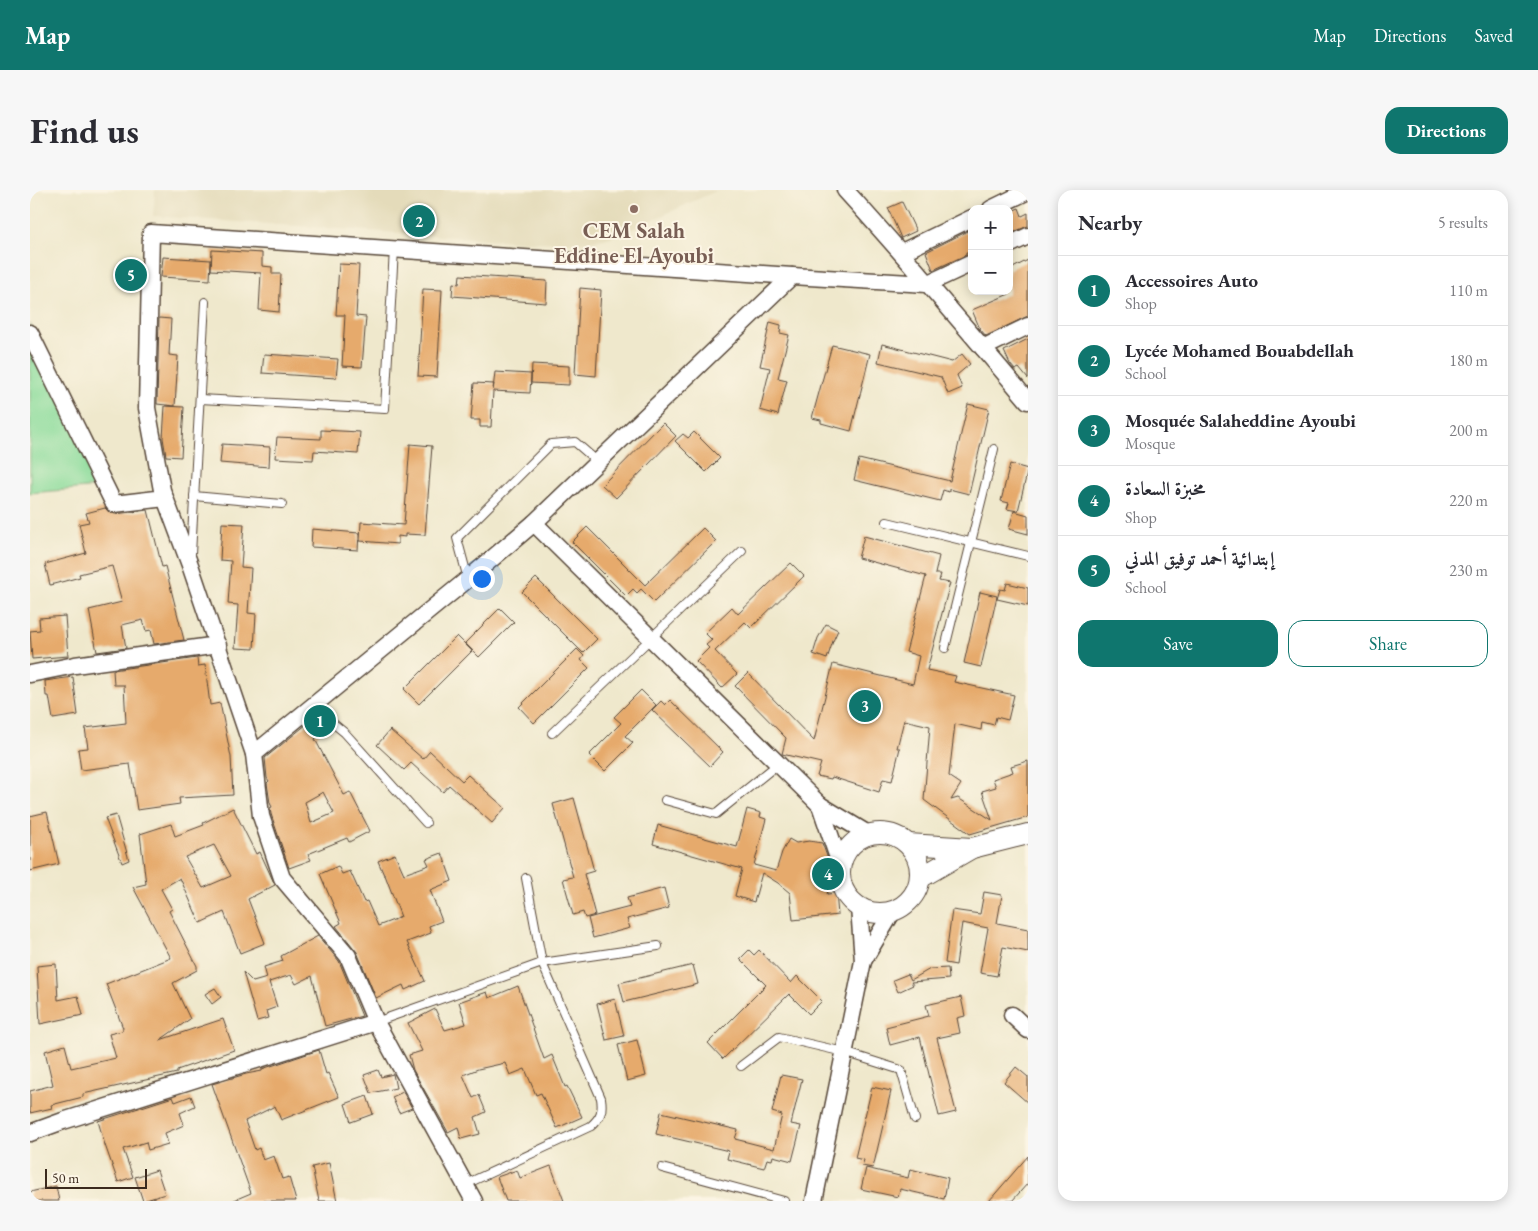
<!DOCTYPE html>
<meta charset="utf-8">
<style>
body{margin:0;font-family:"EB Garamond",Amiri,serif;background:#f7f7f7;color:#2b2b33}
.controls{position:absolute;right:15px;top:15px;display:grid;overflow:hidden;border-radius:10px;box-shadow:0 2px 12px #0003}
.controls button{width:45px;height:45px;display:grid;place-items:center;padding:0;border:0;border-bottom:1px solid #e1e1e2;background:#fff;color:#2b2b33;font:25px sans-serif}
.scale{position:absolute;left:15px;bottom:12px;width:102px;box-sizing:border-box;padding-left:5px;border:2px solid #3b2a1e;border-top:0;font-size:14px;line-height:18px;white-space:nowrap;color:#3b2a1e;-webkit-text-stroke:4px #fcf5e5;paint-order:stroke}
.you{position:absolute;left:451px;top:388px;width:18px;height:18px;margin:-12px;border:4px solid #fff;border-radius:50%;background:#1a73e8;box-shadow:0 0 0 8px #1a73e833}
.badge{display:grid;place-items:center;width:32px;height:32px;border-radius:50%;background:#0f766e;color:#fff;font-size:16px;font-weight:700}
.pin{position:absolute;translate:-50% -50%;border:2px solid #fff;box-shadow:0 1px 5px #0006}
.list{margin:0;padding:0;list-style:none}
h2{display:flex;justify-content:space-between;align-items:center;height:65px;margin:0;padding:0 20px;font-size:21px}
h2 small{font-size:16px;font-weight:400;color:#7c7c81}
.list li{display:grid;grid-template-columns:32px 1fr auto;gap:15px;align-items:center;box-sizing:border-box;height:70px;padding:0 20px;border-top:1px solid #e1e1e2}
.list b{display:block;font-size:19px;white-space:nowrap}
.list p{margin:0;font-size:16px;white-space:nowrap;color:#7c7c81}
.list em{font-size:16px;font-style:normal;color:#7c7c81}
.actions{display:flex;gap:10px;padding:15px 20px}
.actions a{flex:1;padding:11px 0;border:1px solid #0f766e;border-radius:15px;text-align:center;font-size:18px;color:#0f766e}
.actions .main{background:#0f766e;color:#fff}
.map{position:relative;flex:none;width:998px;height:1011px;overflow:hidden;border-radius:15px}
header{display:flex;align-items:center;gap:30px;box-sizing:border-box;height:70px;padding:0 25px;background:#0f766e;color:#fff}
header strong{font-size:24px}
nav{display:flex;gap:28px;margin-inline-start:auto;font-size:18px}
.intro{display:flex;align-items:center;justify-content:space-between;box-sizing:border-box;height:120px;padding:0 30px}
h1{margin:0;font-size:35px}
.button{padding:12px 22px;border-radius:15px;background:#0f766e;color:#fff;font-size:18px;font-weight:700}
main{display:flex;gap:30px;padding:0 30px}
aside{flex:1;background:#fff;border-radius:15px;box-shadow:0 2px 12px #0003}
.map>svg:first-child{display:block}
.built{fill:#e4dbba}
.green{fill:#8cdc9b;stroke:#64835c}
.building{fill:#e6aa6c;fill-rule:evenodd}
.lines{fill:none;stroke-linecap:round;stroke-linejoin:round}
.service-casing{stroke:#564638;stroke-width:10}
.minor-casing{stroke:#564638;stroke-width:19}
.tertiary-casing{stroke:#564638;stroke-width:22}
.service{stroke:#fff;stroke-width:8}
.minor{stroke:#fff;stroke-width:16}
.tertiary{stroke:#fff;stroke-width:20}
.education-dot{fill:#8d6e63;stroke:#fcf5e5;stroke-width:2}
.labels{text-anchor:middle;stroke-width:4;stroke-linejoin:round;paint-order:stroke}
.education-label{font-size:22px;font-weight:bold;fill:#785e54;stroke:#fcf5e5}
</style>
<header>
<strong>Map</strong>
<nav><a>Map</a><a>Directions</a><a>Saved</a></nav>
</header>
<div class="intro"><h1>Find us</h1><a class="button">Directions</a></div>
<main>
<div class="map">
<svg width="998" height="1011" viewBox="0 0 998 1011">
<rect width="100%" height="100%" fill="#fcf5e5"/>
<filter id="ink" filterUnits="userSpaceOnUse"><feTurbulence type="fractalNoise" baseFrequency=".02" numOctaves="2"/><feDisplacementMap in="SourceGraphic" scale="10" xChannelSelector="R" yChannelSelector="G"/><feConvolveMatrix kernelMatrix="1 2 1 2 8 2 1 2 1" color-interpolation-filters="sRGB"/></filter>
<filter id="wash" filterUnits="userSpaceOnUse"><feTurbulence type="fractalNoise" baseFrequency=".0096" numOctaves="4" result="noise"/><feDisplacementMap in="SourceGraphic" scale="20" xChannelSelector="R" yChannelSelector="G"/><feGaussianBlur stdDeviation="1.12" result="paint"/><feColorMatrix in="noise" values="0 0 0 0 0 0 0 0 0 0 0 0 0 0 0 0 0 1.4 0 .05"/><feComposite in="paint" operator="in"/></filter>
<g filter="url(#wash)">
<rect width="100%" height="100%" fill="#efe8cc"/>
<!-- built -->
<path class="built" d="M125,0H688L594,43L574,49L548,53L496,52L123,26Z"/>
<!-- green -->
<path class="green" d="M0,133L79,296L0,303Z"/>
<g id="blocks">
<!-- building -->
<g class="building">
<path d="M872,12L886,41L871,48L858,18Z"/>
<path d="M989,18L992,26L998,23V36L979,44V22Z"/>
<path d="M942,39V63H936V65L903,80L896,62Z"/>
<path d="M182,60L232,63V76L242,77V84H251L249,122L229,120L231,83L181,80Z"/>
<path d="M133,67L181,70L180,90L131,87Z"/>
<path d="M998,70V126L956,146L950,139L942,120L979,104V80Z"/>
<path d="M309,74L329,75L326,126L336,127L332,177L312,176L315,125H306Z"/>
<path d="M430,85L517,91L516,113L422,106L423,93L429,94Z"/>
<path d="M550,98L571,100L566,186L545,184Z"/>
<path d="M393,99L412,100L407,187L388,186Z"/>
<path d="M129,128L141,129L139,165L148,166L145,216L127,214Z"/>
<path d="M740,132L751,135L750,143L759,145L748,188L757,190L748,225L730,220L740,178L730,176Z"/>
<path d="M998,149V189L989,178L985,180L980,174L974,161Z"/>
<path d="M852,154L922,172L932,164L940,174L927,185L932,198L918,204L911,187L848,172Z"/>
<path d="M802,155L840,164L821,241L791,233V230L782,228Z"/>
<path d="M234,164L308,169L306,188L232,183Z"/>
<path d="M502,174L539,176V195L501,193Z"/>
<path d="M465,182L501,184L500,203L463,201L461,237H450V230H441L444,193L464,194L463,200Z"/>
<path d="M938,214L959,219L939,304L919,299V302L913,300L910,311L824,290L829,269L920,291Z"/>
<path d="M135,216L154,217L151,267L136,266L133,248Z"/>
<path d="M633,233L646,246L586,308L572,295Z"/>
<path d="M291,240L330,242L328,264L284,261L283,270L245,268L247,247L291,249Z"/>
<path d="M664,242L690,268L676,282L645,251L653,244L658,248Z"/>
<path d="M192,254L240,257L239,277L190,273Z"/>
<path d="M380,254L402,256L395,345L375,344V347L368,346V354L330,351L331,332L374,335Z"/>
<path d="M980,274L998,279L988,321L977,319L979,313L971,311Z"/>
<path d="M75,318L79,322L85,324L118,320L132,377L135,376L154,450L124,454L121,440L116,441L113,430L92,435L96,458L67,462L59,420L92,412L82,376L49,384L50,387L20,395L15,374L56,363L49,334L59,332L56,323Z"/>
<path d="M984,321L998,325V344L979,339Z"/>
<path d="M192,333L214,334L211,377L221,378L218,423L226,424L224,459L205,458L208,415L198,414L201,371L190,370Z"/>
<path d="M557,337L615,395L673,338L686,351L624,412L611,399L607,403L603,399L596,406L542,352Z"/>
<path d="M282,339L329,343L328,360L281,357Z"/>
<path d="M834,346L909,366L905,384H911L909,391L920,393L897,480L926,486L924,492L984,505L978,530L966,527L964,535L952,532L951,540L925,534L919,586L931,594L921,610L928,608L962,630L952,601L966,597L963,589L983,582L981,576L998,571V627L940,644L894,610L900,536L874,530L867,558H870L862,591L853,589L849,602L802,587L801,589L787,586L791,573L752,564L756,548L705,496L718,483L784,551L803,474L883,494L889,466L876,462L896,386L828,368Z"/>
<path d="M761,373L774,386L721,438L715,432L685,461L707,484L692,498L666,471L679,458L676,455L682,450L675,443L702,417L708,424Z"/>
<path d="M506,388L567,449L553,463L492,402Z"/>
<path d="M977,393L998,398V416L967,409L970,399L975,400Z"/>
<path d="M950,402L967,406L951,477L934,473Z"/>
<path d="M470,418L484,432L449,467L435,453Z"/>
<path d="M35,426L38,466L2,469L0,441L10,440L9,428Z"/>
<path d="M796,434L808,440L803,451L797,469L783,464L788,448Z"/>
<path d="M427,446L442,461L389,514L374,499Z"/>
<path d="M547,459L554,466L551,470L559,478L504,533L489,517Z"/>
<path d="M167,468L168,476L175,475L180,515L190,513L201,567L203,605L149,608L150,614L107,620L100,574L51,580L48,559L58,558L55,538L96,533L94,495H84L83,480Z"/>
<path d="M43,487L48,525L23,529L19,506H16L15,491Z"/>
<path d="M611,500L626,515L595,546L603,553L575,581L559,565L591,533L584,527Z"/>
<path d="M640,510L693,562L680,576L622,520L631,511L635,515Z"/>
<path d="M277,534L289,544L285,549L314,605L320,602L340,641L319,652L317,648L278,664L281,670L259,678L241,624L240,618L242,617L240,613L237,593L239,591L237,588L235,568ZM293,602L304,623L281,633L275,612Z"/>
<path d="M360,540L393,569L400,561L432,591L438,585L475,618L462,633L419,595L413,602L381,573L374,580L347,555Z"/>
<path d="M544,608L564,681L554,684L565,725L555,728L553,722L543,725L533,689L543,687L523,614Z"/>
<path d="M203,618L226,664L230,662L245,695L218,709L235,753L210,763L194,722L170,733L150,688L131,699L142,719L139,721L167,776V780L143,793L160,829L130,850L193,829L204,860L147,880V883L53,904V907L21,915L22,918L0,923V901L23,895L15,861L35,855L41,878L86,868L79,844L92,841L93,838L76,794L141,768L103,697L116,694L110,644L141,634L145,646L174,635L173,633ZM184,655L201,686L173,698L155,667Z"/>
<path d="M717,619L731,623L730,627L736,629L724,675L746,681L752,662L759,649L766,653L779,651L792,653L801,677L805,682L797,704L806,703L808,725L763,730L760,703L748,693L732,683L724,712L705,706L712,679L623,654L628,635L707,657Z"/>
<path d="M17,622L29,674L0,681V626Z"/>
<path d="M86,625L99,670L92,673L75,628Z"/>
<path d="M412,663L422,691L400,700L412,731L399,736L401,743L377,752L395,791L375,800L373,795L346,808L327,762L306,736L311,733L290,684L308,676L312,684L320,681L334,712L337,711L348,736L371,727L355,685H354L348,671L365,664L374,684L399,675L396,669Z"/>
<path d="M634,698L639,718L597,729L600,738L563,748L558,728L600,717L597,708Z"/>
<path d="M954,702L972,705L967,733L998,739V762L973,757L967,786L950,783L958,738L932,733L926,775L915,773L922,720L950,724Z"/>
<path d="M288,746L309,771L332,826L295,836L282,786L266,794L261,785L239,792L247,817L236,821L238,828L227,831L213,782L223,792L237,788L234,777L253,771L251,766Z"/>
<path d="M719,760L724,765L729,760L761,793L767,786L792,811L779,824L759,804L693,869L678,853L736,795L710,769Z"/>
<path d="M26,774L28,810L48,806L53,825L10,834L7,776Z"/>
<path d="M663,775L668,794L594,812L589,793Z"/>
<path d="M918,778L919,789L881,792L883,795L868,802L863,790L878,784L881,790L900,779Z"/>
<path d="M488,796L514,869L522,865L535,897L537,896L552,927L527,938L511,903L506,905L495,879L480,885L475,873L448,879L433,885L443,908L449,905L456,922L445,927L450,944L431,949L428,937L418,942L383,880L379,865L392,861L378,833L405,819L415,840L436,834L429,812L457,802L459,808Z"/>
<path d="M185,798L191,807L182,814L175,804Z"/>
<path d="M931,807L935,826L927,828L930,843L907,848L926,922L909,926L890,847L860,855L856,837L899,826L896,815Z"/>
<path d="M585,809L594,846L576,850L567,814Z"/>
<path d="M607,850L616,886L597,891L588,855Z"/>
<path d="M289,860L296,884L298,883L309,907L251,930L245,916L215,931L225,960L229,958L233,970L244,966L252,989L259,987L266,1011H202L221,1003L182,894L216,884L232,881V879Z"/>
<path d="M986,877L998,887V913L974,892Z"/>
<path d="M348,880L351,887L363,884L366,898L341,903L334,885Z"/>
<path d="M751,885L772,889L761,934L771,936L762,971L743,966L742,970L737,969L734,978L697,969L699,961L626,944L631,922L708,940L705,949L744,959L752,925L742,922Z"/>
<path d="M842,897L861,901L843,978L832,976L834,970L825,968Z"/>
<path d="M373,902L382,918L369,923L362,907Z"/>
<path d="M161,906L165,916L150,923L154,935L135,943L138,954L118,960L116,952L93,959L103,987L88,992L75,955L68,931L143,907L145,912Z"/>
<path d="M337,906L343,924L321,932L315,914Z"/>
<path d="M998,966V993L982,1011H959Z"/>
<path d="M299,973L307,1011H289L282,977Z"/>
<path d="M521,976L534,1011H476L467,987L487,980L490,988Z"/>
<path d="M836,978L878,988L880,979L918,988L914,1009L870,999L868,1007L831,999Z"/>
<path d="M127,980L135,1004L113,1011L105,987Z"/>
<path d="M26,996L29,1011H0V1002Z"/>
</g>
</g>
</g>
<g filter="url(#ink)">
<use href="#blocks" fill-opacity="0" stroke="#564638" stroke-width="1"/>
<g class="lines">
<!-- service casing -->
<g class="service-casing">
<g id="service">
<path d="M170,209L355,219L364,59"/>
<path d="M164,306L252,314"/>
<path d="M857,332L998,366"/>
<path d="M161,364L175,112"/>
<path d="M438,389L427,348L521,254L545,252L568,272"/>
<path d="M915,458L964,259"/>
<path d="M282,516L315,543L396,633"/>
<path d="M522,543L712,361"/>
<path d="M635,610L686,624L748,574"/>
<path d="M346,832L512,773L628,756"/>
<path d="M711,876L749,847L814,862L871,880L885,929"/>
<path d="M632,978L754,1011"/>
<path d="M436,994L561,936C571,927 573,921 571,908L512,773L496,688"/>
</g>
</g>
<!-- minor casing -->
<g class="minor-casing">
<g id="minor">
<path d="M815,0C878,69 938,140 998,211"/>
<path d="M961,19L998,1"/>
<path d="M979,55L998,46"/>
<path d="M872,62L942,28"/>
<path d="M0,143L84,314L135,308"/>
<path d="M953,158L998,136"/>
<path d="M504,333L790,615L838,644"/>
<path d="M0,484L45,475L188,455"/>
<path d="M224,564L160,375L132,300L117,218L121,43L762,86"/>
<path d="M790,615L810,674"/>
<path d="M833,771L863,721"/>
<path d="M982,825L998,840"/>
<path d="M0,943L33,931L346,832"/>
<path d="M444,1011L346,832L318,766L252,688L231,626L224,564L438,389L504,333L762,86L897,94L942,73"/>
<path d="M784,1011L833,771L829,717"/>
</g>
</g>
<!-- tertiary casing -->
<g class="tertiary-casing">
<g id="tertiary">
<circle cx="850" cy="683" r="40"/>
<path d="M878,654L942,658"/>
<path d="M890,688L942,658L998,644"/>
</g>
</g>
<!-- service -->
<use href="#service" class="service"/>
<!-- minor -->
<use href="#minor" class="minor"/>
<!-- tertiary -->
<use href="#tertiary" class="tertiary"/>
</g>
</g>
<!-- markers -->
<circle class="education-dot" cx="604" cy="19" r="5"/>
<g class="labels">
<!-- education labels -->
<g class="education-label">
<text x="604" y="48">CEM Salah<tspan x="604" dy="25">Eddine El Ayoubi</tspan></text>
</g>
</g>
</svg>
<div class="controls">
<button>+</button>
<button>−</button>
</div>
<div class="scale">50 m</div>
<div class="you"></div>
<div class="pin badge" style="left:290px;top:531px">1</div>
<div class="pin badge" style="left:389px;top:31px">2</div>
<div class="pin badge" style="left:835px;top:516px">3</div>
<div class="pin badge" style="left:798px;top:684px">4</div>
<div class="pin badge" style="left:101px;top:85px">5</div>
</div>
<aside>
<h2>Nearby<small>5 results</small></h2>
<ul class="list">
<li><span class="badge">1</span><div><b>Accessoires Auto</b><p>Shop</p></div><em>110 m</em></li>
<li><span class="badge">2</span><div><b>Lycée Mohamed Bouabdellah</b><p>School</p></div><em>180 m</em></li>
<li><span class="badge">3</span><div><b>Mosquée Salaheddine Ayoubi</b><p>Mosque</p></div><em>200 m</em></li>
<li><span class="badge">4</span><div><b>مخبزة السعادة</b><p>Shop</p></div><em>220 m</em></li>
<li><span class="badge">5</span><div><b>إبتدائية أحمد توفيق المدني</b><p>School</p></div><em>230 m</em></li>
</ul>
<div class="actions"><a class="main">Save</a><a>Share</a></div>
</aside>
</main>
